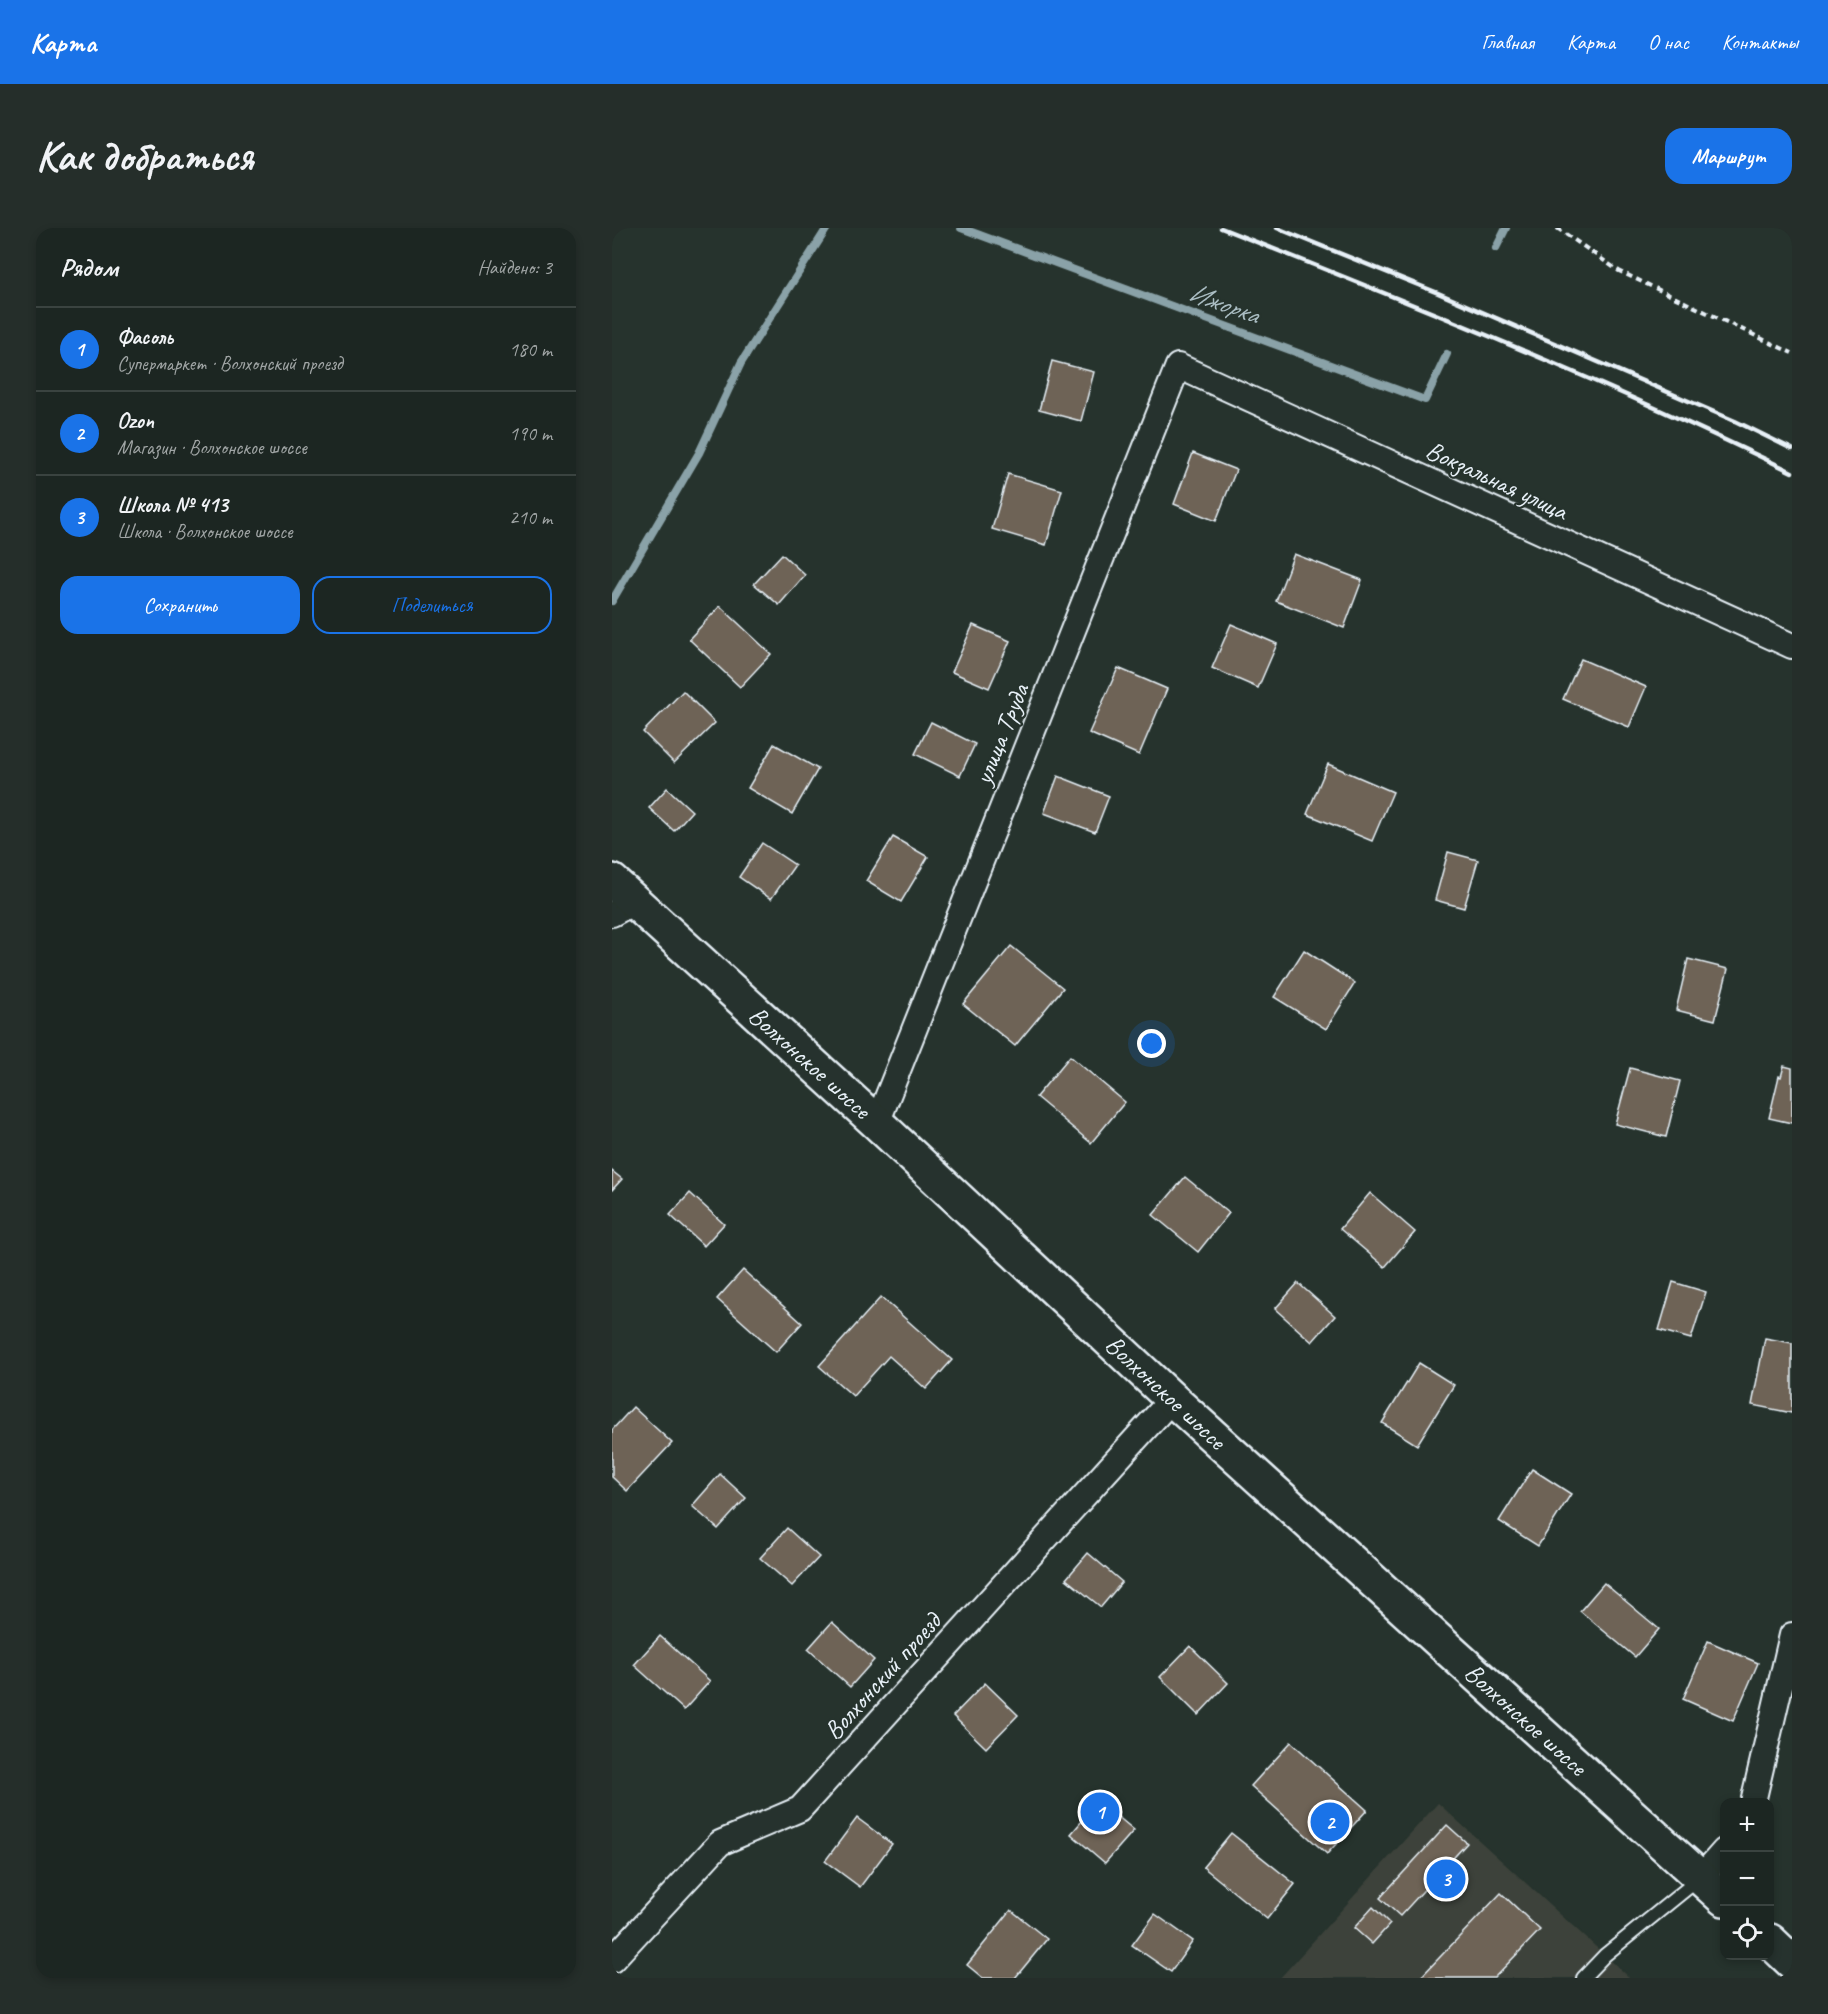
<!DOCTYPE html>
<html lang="ru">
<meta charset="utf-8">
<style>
body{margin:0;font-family:Caveat,sans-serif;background:#252e2a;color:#f1f3f6}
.controls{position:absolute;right:18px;bottom:18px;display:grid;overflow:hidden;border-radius:12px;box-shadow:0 3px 9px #0003}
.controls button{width:54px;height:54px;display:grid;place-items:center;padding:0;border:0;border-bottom:2px solid #3a4340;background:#1c2622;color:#f1f3f6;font:30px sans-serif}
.you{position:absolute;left:540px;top:816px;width:21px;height:21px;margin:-15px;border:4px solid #fff;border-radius:50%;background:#1a73e8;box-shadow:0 0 0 9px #1a73e833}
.badge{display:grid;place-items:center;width:39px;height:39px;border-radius:50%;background:#1a73e8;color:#fff;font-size:20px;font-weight:700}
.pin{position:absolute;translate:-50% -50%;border:3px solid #fff;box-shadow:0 2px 6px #0006}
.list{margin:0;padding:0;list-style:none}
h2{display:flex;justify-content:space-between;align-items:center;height:78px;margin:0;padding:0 24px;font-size:26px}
h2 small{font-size:20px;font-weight:400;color:#a0a5a5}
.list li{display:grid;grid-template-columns:39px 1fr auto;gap:18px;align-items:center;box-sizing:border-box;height:84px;padding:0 24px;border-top:2px solid #3a4340}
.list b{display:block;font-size:22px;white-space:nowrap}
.list p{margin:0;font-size:20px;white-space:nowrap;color:#a0a5a5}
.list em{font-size:20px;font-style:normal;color:#a0a5a5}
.actions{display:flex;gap:12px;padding:18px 24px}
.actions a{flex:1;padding:14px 0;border:2px solid #1a73e8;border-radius:18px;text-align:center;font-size:21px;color:#1a73e8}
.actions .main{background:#1a73e8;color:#fff}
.icon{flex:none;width:33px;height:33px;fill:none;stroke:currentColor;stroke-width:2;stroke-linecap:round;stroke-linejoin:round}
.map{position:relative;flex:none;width:1180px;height:1750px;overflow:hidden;border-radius:18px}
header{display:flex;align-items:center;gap:36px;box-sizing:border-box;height:84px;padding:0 30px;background:#1a73e8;color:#fff}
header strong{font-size:28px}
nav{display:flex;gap:33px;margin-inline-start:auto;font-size:21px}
.intro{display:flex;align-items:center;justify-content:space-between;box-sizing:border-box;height:144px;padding:0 36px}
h1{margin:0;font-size:42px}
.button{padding:15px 27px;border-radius:18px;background:#1a73e8;color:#fff;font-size:21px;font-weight:700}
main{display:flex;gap:36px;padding:0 36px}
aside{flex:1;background:#1c2622;border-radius:18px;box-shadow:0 3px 9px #0003}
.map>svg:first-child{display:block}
.built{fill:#3c423a}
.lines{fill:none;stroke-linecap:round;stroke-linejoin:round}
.stream{stroke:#8aa2a8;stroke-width:8}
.building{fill:#6e6457;stroke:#e8f1f8;stroke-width:1.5}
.lane-casing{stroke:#e8f1f8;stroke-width:16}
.street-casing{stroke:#e8f1f8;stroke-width:28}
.secondary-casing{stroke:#e8f1f8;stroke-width:38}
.path{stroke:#e8f1f8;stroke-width:4;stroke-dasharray:6 4.5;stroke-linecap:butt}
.lane{stroke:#26332d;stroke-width:12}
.street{stroke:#26332d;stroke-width:24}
.secondary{stroke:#26332d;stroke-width:33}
.rail{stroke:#e8f1f8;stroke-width:4.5}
.labels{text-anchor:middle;stroke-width:4.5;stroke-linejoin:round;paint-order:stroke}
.street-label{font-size:26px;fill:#e8f1f8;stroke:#26332d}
.water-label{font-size:27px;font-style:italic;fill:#aabdc3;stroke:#26332d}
</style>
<header>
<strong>Карта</strong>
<nav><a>Главная</a><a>Карта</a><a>О нас</a><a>Контакты</a></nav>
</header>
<div class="intro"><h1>Как добраться</h1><a class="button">Маршрут</a></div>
<main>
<aside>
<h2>Рядом<small>Найдено: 3</small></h2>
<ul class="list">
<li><span class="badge">1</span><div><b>Фасоль</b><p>Супермаркет · Волхонский проезд</p></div><em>180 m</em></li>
<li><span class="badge">2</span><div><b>Ozon</b><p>Магазин · Волхонское шоссе</p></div><em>190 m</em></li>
<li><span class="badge">3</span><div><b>Школа № 413</b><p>Школа · Волхонское шоссе</p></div><em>210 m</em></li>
</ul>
<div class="actions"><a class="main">Сохранить</a><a>Поделиться</a></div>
</aside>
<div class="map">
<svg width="1180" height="1750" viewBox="0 0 1180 1750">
<rect width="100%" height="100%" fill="#26332d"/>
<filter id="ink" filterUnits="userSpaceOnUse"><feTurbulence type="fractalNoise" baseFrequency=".0167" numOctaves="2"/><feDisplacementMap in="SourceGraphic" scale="12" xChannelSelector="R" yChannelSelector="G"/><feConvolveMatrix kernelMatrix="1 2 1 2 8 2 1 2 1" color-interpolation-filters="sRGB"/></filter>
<g filter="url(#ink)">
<!-- built -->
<path class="built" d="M826,1575L1018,1750H668Z"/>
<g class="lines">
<!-- stream -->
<g class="stream">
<path d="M349,0L813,172L835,126"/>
<path d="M884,20L894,0"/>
<path d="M0,373L87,225L129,135L215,0"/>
</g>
</g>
<!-- building -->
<g class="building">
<path d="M440,133L482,144L469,193L427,182Z"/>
<path d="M581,225L624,242L604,293L562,276Z"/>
<path d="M396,246L450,262L434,317L380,301Z"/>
<path d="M170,326L193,347L167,377L142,356Z"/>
<path d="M682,326L750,352L732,400L664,373Z"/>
<path d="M108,378L159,426L128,459L77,411Z"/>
<path d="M619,396L665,416L646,460L600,440Z"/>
<path d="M361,397L398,413L377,460L340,444Z"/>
<path d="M969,431L1034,459L1017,499L951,471Z"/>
<path d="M506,440L555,461L527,527L477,505Z"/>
<path d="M71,463L103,495L62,535L31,504Z"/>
<path d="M319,494L363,516L348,548L303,526Z"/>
<path d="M162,516L206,541L180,586L136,560Z"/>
<path d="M716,536L781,564L760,613L695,586Z"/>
<path d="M446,548L497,568L483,604L432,585Z"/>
<path d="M55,560L80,583L62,603L37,580Z"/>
<path d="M281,609L316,629L289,674L254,653Z"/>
<path d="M150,615L183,637L159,671L127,649Z"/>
<path d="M836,624L866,632L852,680L823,672Z"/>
<path d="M399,718L451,760L403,818L351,776Z"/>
<path d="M692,722L743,755L714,801L662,769Z"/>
<path d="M1076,731L1116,741L1103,792L1064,782Z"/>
<path d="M458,828L513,874L479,915L424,869Z"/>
<path d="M1172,838L1180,840V895L1157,890L1167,848L1169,849Z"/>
<path d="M1018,840L1068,853L1054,909L1003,896Z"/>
<path d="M0,943L10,951L0,962Z"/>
<path d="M573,949L617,985L586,1024L541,987Z"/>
<path d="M78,965L112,996L92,1018L58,987Z"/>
<path d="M758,965L803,1004L773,1039L728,1001Z"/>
<path d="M131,1042L190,1095L164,1124L105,1071Z"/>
<path d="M1061,1054L1094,1064L1079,1111L1047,1102Z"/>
<path d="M686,1055L723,1088L700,1114L663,1081Z"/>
<path d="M269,1069L340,1132L314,1161L277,1128L241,1168L207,1138Z"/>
<path d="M1153,1110L1180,1115V1185L1140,1177Z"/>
<path d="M807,1135L842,1157L805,1217L770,1195Z"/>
<path d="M21,1179L60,1215L15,1263L0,1249V1202Z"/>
<path d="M920,1241L959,1266L926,1318L887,1293Z"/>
<path d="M108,1246L134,1270L106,1301L80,1278Z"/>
<path d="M175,1300L207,1329L180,1358L148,1330Z"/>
<path d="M476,1325L510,1354L489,1379L454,1351Z"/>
<path d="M992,1355L1047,1401L1023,1429L968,1383Z"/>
<path d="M220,1394L262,1432L238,1459L196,1421Z"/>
<path d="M48,1408L98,1453L72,1482L22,1437Z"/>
<path d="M1096,1413L1146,1435L1121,1493L1071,1471Z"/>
<path d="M578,1418L616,1455L586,1487L548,1449Z"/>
<path d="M373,1455L406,1487L374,1520L341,1488Z"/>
<path d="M679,1514L755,1582L715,1626L639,1558Z"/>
<path d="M487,1573L522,1602L493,1635L459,1606Z"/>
<path d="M245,1590L280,1616L248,1659L213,1633Z"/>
<path d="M835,1597L855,1615L788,1688L768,1670Z"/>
<path d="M619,1605L683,1656L655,1691L591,1639Z"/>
<path d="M889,1665L928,1702L882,1750H808Z"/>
<path d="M761,1679L778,1696L760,1716L742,1700Z"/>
<path d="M399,1682L435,1711L403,1750H371L355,1737Z"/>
<path d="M543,1686L581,1713L559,1744L520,1717Z"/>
</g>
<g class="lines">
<!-- lane casing -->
<g class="lane-casing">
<path id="lane" d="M971,1750L993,1727L1088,1650"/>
</g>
<!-- street casing -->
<g class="street-casing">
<g id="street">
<path d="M0,686L22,674"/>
<path d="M265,895L566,138L1180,418"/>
<path d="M1141,1574L1180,1407"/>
<path d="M1089,1649L1112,1623"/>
<path d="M0,1732L108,1615L188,1581L560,1171"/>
</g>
</g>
<!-- secondary casing -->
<g class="secondary-casing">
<g id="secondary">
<path d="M0,653L265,895L560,1171L1112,1671"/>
<path d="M1158,1713L1180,1734"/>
</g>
</g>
<!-- path -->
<path class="path" d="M945,0L1007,43L1180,125"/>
<!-- lane -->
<use href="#lane" class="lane"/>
<!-- street -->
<use href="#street" class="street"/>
<!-- secondary -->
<use href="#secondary" class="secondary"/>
<!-- rail -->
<g class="rail">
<path d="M609,0C801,76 994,153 1180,244"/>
<path d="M665,0L826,65L1123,193L1180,221"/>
</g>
</g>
</g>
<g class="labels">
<!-- street labels -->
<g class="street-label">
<text transform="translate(885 252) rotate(25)" y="9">Вокзальная улица</text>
<text transform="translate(389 506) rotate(-68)" y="9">улица Труда</text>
<text transform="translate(198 834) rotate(42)" y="9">Волхонское шоссе</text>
<text transform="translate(554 1164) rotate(43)" y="9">Волхонское шоссе</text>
<text transform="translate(270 1448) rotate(-48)" y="9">Волхонский проезд</text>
<text transform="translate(914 1491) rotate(42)" y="9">Волхонское шоссе</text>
</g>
<!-- water labels -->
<g class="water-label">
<text transform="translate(612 75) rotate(20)" y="9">Ижорка</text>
</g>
</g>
</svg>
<div class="controls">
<button>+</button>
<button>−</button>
<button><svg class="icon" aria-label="locate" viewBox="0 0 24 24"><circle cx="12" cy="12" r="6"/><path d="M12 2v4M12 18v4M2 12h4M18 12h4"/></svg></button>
</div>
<div class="you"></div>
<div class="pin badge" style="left:488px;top:1584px">1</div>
<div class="pin badge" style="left:718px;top:1594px">2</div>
<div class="pin badge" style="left:834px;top:1651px">3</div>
</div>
</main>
